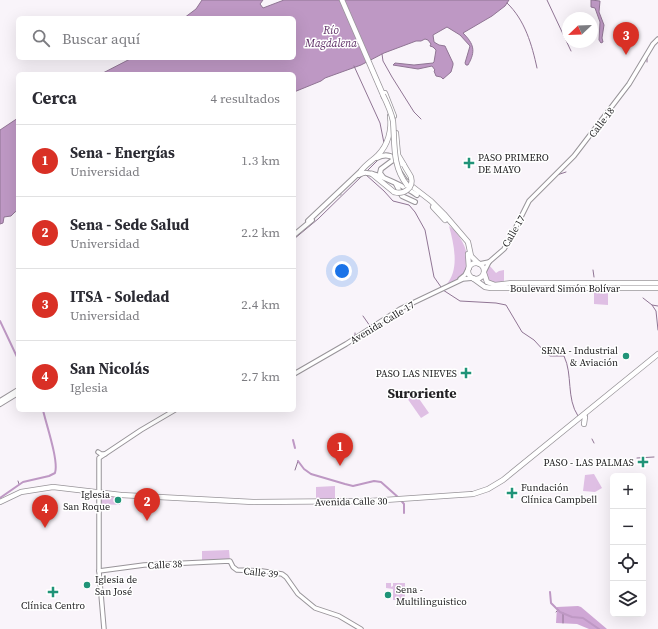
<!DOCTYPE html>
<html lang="es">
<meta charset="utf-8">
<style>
body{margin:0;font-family:"Source Serif 4",serif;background:#f7f7f7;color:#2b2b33}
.controls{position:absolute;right:12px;bottom:12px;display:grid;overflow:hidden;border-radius:6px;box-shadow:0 4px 16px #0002}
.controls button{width:36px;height:36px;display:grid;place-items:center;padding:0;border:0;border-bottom:1px solid #e1e1e2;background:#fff;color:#2b2b33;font:20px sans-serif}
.compass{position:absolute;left:562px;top:12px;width:36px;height:36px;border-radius:50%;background:#fff;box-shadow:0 4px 16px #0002;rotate:247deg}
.you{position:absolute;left:342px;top:271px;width:14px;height:14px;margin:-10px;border:3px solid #fff;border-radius:50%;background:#1a73e8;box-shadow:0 0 0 6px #1a73e833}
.badge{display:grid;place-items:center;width:26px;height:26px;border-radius:50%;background:#d93025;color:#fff;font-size:13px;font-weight:700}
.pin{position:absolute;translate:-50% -33px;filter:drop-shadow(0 1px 2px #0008)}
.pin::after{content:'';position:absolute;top:21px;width:14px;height:12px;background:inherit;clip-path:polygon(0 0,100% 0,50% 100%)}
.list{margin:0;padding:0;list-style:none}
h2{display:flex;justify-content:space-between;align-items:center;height:52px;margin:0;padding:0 16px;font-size:17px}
h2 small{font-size:13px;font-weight:400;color:#7c7c81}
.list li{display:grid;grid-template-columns:26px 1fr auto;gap:12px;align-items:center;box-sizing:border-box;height:72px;padding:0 16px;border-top:1px solid #e1e1e2}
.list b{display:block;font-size:15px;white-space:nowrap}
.list p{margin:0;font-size:13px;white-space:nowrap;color:#7c7c81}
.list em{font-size:13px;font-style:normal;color:#7c7c81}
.icon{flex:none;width:22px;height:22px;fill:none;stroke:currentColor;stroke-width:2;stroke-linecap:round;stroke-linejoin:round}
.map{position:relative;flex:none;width:658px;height:629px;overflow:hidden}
.search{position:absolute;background:#fff;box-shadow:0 4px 16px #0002;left:16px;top:16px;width:280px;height:44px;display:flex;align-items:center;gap:10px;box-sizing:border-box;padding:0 14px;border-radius:6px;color:#7c7c81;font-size:15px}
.panel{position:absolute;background:#fff;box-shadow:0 4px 16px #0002;left:16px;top:72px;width:280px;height:340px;border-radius:6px}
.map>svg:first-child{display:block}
.green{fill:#dfbfe4}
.forest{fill:#cfa7d5}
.water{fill:#be98c4;stroke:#907594}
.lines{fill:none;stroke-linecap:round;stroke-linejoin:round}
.stream{stroke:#907594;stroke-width:1}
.canal{stroke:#be98c4;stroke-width:2}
.primary-tunnel{stroke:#cecacf;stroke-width:4;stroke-dasharray:4 2;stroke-linecap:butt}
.secondary-casing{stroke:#989499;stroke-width:5.5}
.primary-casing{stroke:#989499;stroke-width:6}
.trunk-casing{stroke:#989499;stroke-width:6}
.secondary{stroke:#fff;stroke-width:3.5}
.primary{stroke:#fff;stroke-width:4}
.trunk{stroke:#fff;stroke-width:4.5}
.trunk-bridge-casing{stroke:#989499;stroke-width:6;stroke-linecap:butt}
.trunk-bridge{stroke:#fff;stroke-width:4.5}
.poi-dot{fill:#209478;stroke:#fff;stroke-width:1.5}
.labels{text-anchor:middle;stroke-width:3;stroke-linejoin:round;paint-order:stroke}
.street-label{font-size:10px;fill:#232224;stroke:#fff}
.poi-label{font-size:10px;fill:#232224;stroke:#fff;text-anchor:start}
.water-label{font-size:11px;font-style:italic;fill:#5e2e66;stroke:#fff}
.district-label{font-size:14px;font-weight:bold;fill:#232224;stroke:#fff}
</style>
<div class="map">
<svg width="658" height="629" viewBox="0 0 658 629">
<rect width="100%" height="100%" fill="#f9f4fa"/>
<!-- green -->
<g class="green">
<path d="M449,226C462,234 475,262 463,276C460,280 451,282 446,285C460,270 454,244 449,226Z"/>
<path d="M489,265L496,273L499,271L504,270V282C492,285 490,283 484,273Z"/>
<path d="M594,289H608V305L594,304Z"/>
<path d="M415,393L429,413L421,418L407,398Z"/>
<path d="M594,474L602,488L595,492L583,491L585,475Z"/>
<path d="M335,486V500L316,501V487Z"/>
<path d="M100,495L121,497L120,505L100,504Z"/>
<path d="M229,550L230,561L202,562V551Z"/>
<path d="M386,583H391V587L393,586V583H405V600H393V589L386,588Z"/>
</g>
<!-- forest -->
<path class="forest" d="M578,606L581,607L607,629H589L577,624L556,623L557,607Z"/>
<!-- water -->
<g class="water">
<path d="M202,0H263L260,4L263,8L284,0H509L505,6L492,16L463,33C474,44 476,51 468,65H466L465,63L470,46L460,35L447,27L433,35L434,42L439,45L445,46L453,63V65L451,72L443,79L441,77L436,76L434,71L435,70L432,66L418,69L393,65L395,63L414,65L433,63L434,62L436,50L433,47L430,46L431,44L428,40L425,39L421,41H416L384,53L361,65L325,78L321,81L294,92V74H101L132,58H294V18H184L196,9Z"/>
<path d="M591,0L600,1L599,12L604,25L602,38L603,42L601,43L599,40L600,22L595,8L591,7Z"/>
<path d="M18,118V210L15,212L11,216L4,217L3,223L0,224V130Z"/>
</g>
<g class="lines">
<!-- stream -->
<g class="stream">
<path d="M547,0L571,51"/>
<path d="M507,3C525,20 532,45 537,68"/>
<path d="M382,54L383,61L392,77L414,112L421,119"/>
<path d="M647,62V57"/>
<path d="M354,66L380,123L384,143"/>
<path d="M366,172L378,160"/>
<path d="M365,174L384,191L393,201L409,205L415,212L425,230L434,277L441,287"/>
<path d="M557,175L566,172"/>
<path d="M294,239L318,219L364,174"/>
<path d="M593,270L594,277"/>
<path d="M443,290L460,301L496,303L506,305L522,332L534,340L545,352L550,356H564C573,375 566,398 578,416"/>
<path d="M643,298L652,305L658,306"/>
<path d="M652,305L656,311L658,330"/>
<path d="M363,316L370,326"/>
<path d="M355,337V333"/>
<path d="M592,439L594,443"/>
<path d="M637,458L654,457"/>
<path d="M295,470L298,461"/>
<path d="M18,481L19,484"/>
<path d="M556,612L558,610"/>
<path d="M563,613V623"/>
</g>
<!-- canal -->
<g class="canal">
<path d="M0,321L18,359"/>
<path d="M293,440L295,448"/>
<path d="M298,461L304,469L311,474L345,484L353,486L374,481L381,482L399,498L404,504V513"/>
<path d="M0,498L23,482L49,476L55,473C59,461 46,424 43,410"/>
<path d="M550,592L551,603L560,612L572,617L583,618L599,629"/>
</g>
<!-- primary-tunnel -->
<path class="primary-tunnel" d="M339,195L341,193"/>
<!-- secondary casing -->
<g class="secondary-casing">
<g id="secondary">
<path d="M479,264L489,262"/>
<path d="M484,272L489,262L504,249L509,241L529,201L574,156L629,84L653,44L658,39"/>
<path d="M460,279L465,275L468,269"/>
<path d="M294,374L346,344L400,309L463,279L474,278"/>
<path d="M98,452L101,454H105"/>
<path d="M99,571L144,565L230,561L233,567L237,570L262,571L282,574L286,577L298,594L315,608L339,616L361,629"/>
<path d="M104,629L99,571V458L141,430L175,410"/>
</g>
</g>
<!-- primary casing -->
<g class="primary-casing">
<g id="primary">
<path d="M377,158C393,149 401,165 409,177"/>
<path d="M359,175C361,174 364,172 367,173C379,174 407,188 417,195"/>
<path d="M383,177L380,173L381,169L393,160L397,161"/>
<path d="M396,184L402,196L415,202"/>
<path d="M308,221L362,170"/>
<path d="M294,235L312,220"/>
<path d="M0,401L18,390"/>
<path d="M0,404L18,393"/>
</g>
</g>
<!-- trunk casing -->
<g class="trunk-casing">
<g id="trunk">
<path d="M342,0L384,97"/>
<path d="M385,93L394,116"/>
<path d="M396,133L398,155L404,165"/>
<path d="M361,171C365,165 372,161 378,155C388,145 392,130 390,116"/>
<path d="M372,174L394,192"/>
<path d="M409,184L431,201L444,214L468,242L471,256L478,263"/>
<path d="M433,207L445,220"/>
<path d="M468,254L469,268"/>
<circle cx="476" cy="271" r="8"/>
<path d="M484,273L487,282L495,285L512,283H658"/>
<path d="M474,279L485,287L491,288H658"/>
<path d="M584,424L585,417"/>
<path d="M0,502L21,492L53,487L121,495L253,502L370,501L473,494L488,489L503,480L658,354"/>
</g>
</g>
<!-- secondary -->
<use href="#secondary" class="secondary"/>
<!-- primary -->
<use href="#primary" class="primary"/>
<!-- trunk -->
<use href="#trunk" class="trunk"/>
<!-- trunk-bridge casing -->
<g class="trunk-bridge-casing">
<g id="trunk-bridge">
<path d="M383,95C387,103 391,112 393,121C395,144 392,166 407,185"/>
<path d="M394,192C404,195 414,188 411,177C409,173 406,169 404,165"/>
</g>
</g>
<!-- trunk-bridge -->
<use href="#trunk-bridge" class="trunk-bridge"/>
</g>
<!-- markers -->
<g class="poi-dot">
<path d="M467 157h4v4h4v4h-4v4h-4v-4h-4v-4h4z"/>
<circle cx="626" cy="356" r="4"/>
<path d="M464 367h4v4h4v4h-4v4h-4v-4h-4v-4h4z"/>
<path d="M641 456h4v4h4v4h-4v4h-4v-4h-4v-4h4z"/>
<path d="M510 487h4v4h4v4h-4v4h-4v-4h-4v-4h4z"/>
<circle cx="118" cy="500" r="4"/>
<circle cx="87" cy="585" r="4"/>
<path d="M51 586h4v4h4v4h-4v4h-4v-4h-4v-4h4z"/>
<circle cx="388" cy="595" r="4"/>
</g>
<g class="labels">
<!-- street labels -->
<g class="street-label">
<text transform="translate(601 122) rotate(-53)" y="4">Calle 18</text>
<text transform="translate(513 231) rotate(-60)" y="4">Calle 17</text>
<text x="565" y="292">Boulevard Simón Bolívar</text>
<text transform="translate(382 322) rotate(-31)" y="4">Avenida Calle 17</text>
<text transform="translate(351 501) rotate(-1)" y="4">Avenida Calle 30</text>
<text transform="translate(165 564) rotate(-3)" y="4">Calle 38</text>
<text transform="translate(261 572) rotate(6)" y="4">Calle 39</text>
</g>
<!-- poi labels -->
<g class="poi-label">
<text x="478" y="161">PASO PRIMERO<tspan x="478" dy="12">DE MAYO</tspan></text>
<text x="618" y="354" text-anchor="end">SENA - Industrial<tspan x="618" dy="12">&amp; Aviación</tspan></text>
<text x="457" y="377" text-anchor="end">PASO LAS NIEVES</text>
<text x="634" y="466" text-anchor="end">PASO - LAS PALMAS</text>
<text x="521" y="491">Fundación<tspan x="521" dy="12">Clínica Campbell</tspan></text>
<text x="110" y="498" text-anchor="end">Iglesia<tspan x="110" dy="12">San Roque</tspan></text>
<text x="95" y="583">Iglesia de<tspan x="95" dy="12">San José</tspan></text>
<text x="396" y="593">Sena -<tspan x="396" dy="12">Multilinguistico</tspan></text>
<text x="53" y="609" text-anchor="middle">Clínica Centro</text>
</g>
<!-- water labels -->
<g class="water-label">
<text x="331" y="34">Río<tspan x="331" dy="13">Magdalena</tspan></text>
</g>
<!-- district labels -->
<g class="district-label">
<text x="422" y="398">Suroriente</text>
</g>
</g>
</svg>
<div class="controls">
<button>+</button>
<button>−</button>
<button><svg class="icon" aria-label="locate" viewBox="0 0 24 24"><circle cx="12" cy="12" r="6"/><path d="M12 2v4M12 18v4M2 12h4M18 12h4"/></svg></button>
<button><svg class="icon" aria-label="layers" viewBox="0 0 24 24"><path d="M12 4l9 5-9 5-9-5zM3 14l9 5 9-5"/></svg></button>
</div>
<svg class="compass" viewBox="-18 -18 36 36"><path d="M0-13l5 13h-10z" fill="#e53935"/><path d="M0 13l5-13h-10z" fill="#7c7c81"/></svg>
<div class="you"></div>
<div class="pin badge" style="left:340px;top:466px">1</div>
<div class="pin badge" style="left:147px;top:521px">2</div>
<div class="pin badge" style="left:626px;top:55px">3</div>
<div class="pin badge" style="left:45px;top:528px">4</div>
<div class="search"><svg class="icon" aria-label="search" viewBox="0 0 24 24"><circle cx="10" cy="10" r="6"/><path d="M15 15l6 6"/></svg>Buscar aquí</div>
<section class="panel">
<h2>Cerca<small>4 resultados</small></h2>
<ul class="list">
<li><span class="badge">1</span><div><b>Sena - Energías</b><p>Universidad</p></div><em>1.3 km</em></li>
<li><span class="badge">2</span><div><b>Sena - Sede Salud</b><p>Universidad</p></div><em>2.2 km</em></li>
<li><span class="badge">3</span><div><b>ITSA - Soledad</b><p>Universidad</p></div><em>2.4 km</em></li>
<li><span class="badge">4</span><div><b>San Nicolás</b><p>Iglesia</p></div><em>2.7 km</em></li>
</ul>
</section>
</div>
